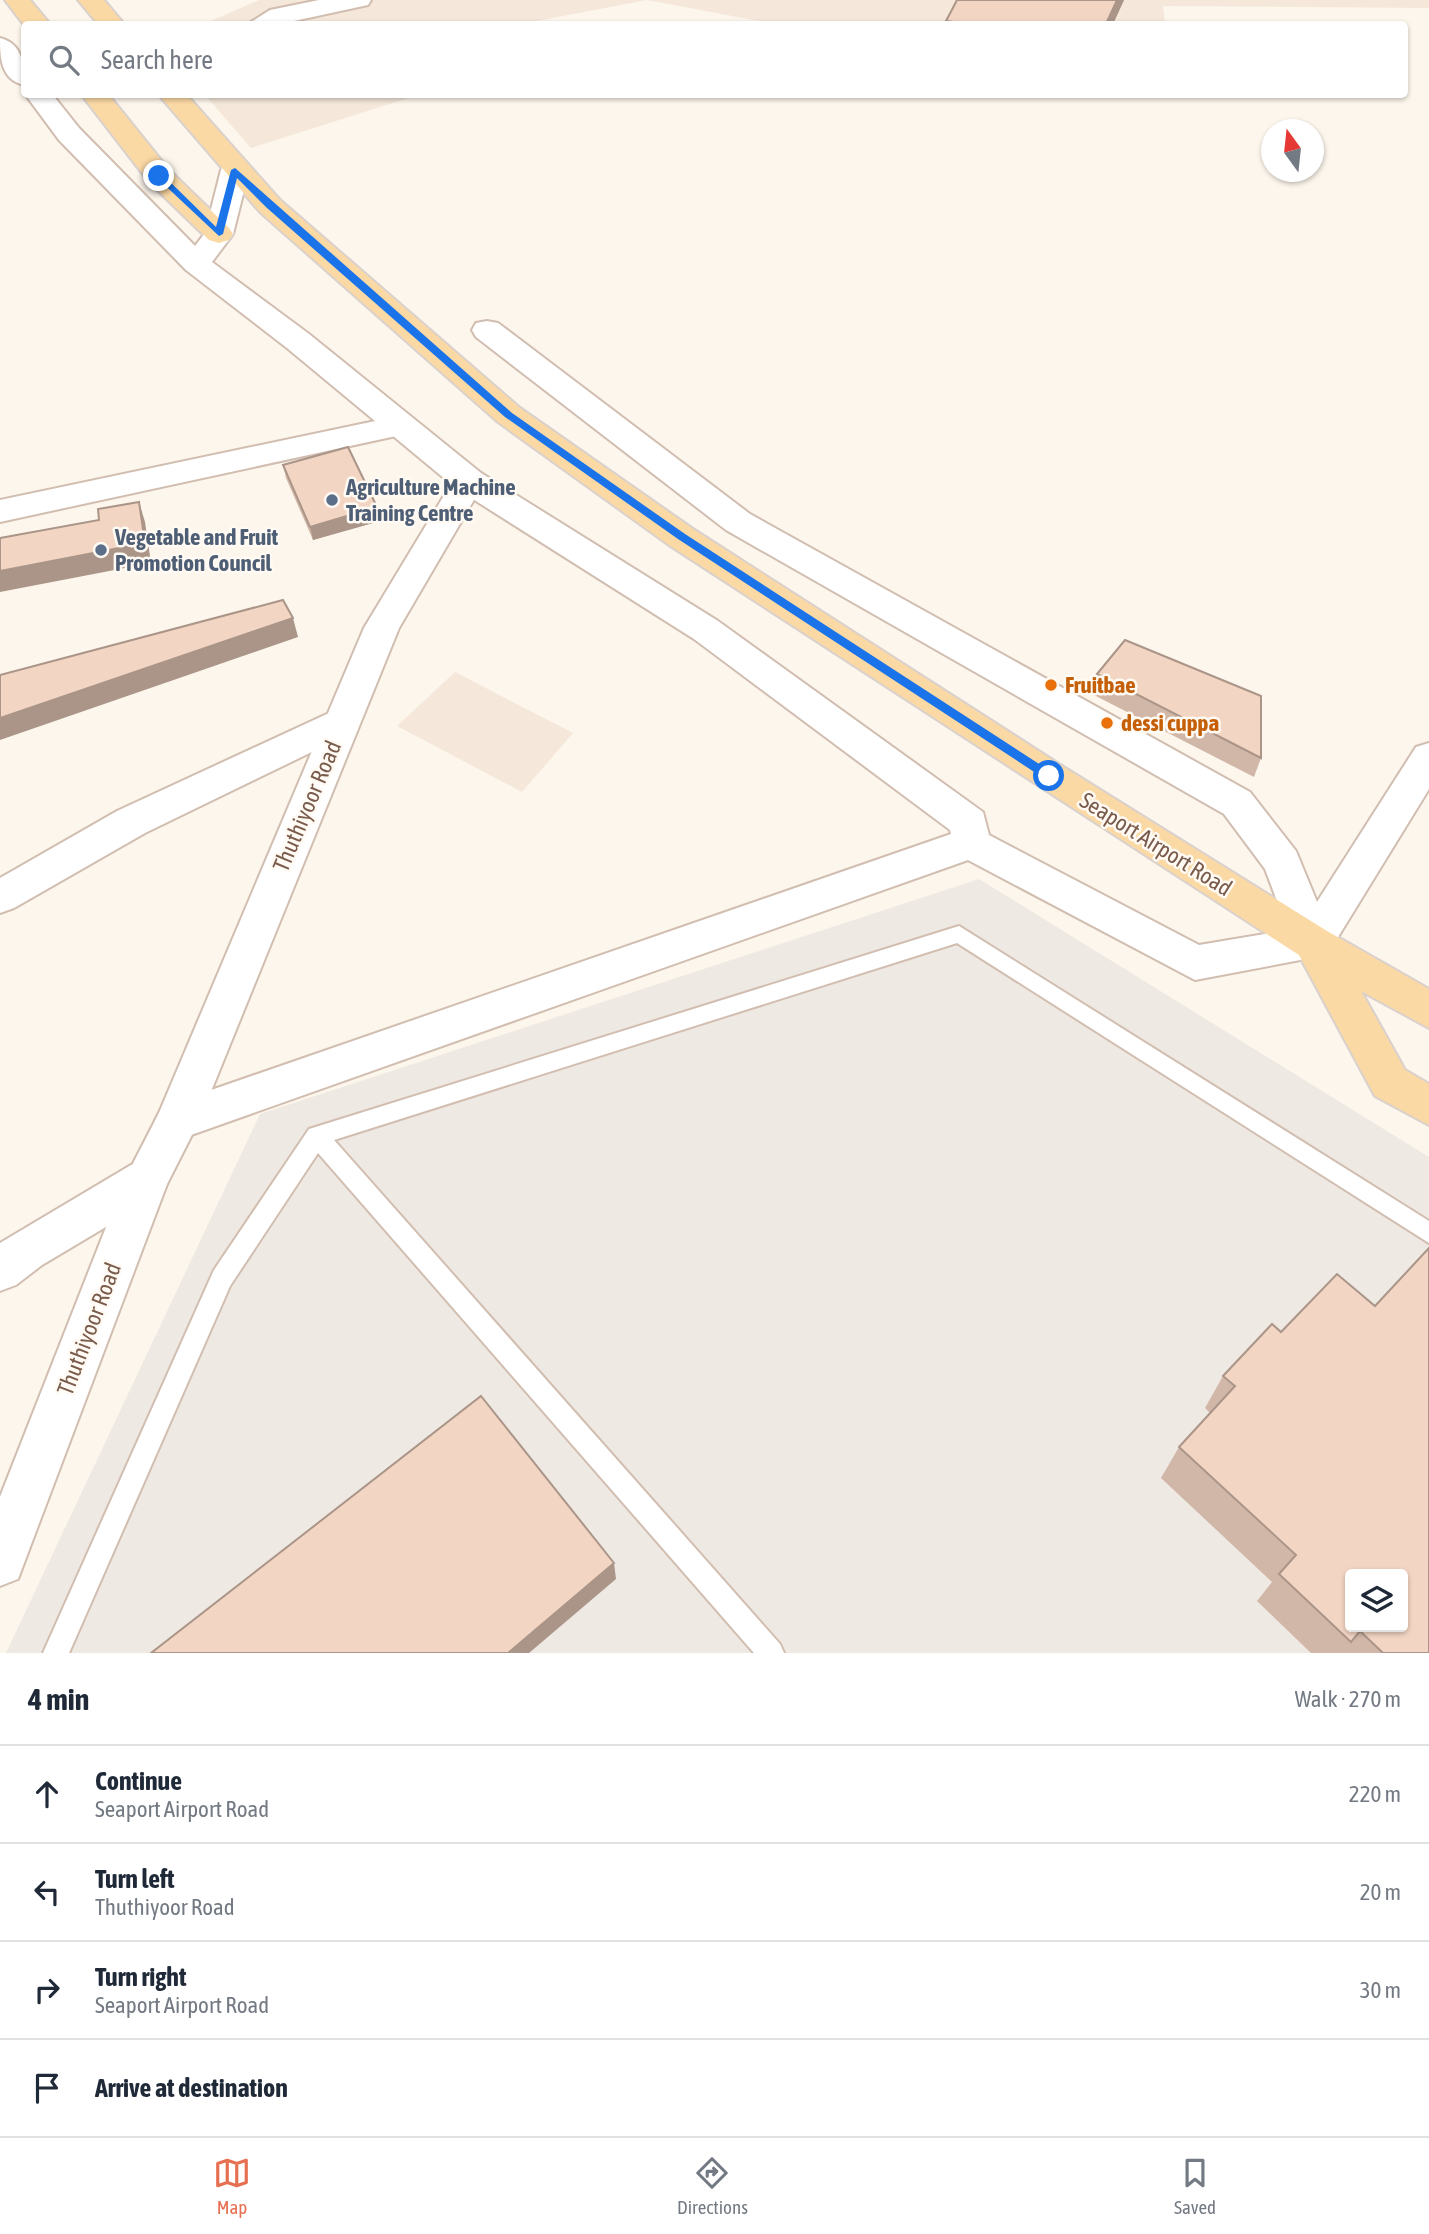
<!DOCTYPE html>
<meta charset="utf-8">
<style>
body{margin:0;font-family:"Asap Condensed",sans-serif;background:#f6f6f7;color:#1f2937}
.controls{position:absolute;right:21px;bottom:21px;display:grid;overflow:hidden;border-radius:7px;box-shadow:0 2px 5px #0004}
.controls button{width:63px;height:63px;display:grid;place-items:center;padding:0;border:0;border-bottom:2px solid #e0e1e3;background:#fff;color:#1f2937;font:35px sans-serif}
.compass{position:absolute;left:1261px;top:119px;width:63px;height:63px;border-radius:50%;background:#fff;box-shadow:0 2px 5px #0004;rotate:345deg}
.stop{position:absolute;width:21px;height:21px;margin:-16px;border:5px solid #1a73e8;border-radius:50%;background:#fff}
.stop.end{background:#1a73e8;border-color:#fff;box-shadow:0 2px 7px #0008}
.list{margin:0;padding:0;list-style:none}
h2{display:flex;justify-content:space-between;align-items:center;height:91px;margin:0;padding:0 28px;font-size:30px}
h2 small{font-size:23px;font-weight:400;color:#747a83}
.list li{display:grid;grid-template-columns:46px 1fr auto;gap:21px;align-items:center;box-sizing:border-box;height:98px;padding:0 28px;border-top:2px solid #e0e1e3}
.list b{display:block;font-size:26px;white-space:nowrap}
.list p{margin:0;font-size:23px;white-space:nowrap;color:#747a83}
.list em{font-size:23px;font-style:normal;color:#747a83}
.icon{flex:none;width:38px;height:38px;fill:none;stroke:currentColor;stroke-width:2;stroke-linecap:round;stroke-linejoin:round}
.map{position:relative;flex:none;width:1429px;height:1653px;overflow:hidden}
.search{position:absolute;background:#fff;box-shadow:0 2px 5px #0004;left:21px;right:21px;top:21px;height:77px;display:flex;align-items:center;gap:18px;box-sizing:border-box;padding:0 24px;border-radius:7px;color:#747a83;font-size:26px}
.sheet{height:483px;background:#fff}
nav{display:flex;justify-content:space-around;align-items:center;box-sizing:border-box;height:98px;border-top:2px solid #e0e1e3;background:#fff;font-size:19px;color:#747a83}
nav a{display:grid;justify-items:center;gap:4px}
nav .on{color:#e76f51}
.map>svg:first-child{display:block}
.residential{fill:#f5e8da}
.industrial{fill:#efe9e4;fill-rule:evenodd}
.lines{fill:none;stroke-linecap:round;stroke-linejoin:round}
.service-casing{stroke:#d1beb0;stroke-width:4}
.minor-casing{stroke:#d1beb0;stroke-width:4}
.tertiary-casing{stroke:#d1beb0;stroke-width:4}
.primary-casing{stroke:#dad1cd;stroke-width:4}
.service{fill:#fff;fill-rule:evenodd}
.minor{fill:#fff;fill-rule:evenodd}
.tertiary{fill:#fff;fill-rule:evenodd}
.primary{fill:#fbd9a5;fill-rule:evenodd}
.wall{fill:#d1b7a8}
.shaded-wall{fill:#aa9588}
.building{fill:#f3d5c3;stroke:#aa9588;stroke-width:2;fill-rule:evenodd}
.route{fill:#1a73e8}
.service-dot{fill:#5c6f8a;stroke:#fffaf3;stroke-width:2.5}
.food-dot{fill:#e8710a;stroke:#fffaf3;stroke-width:2.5}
.labels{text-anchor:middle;stroke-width:5;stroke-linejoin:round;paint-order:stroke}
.service-label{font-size:23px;font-weight:bold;fill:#4e5e75;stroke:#fffaf3;text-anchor:start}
.food-label{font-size:23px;font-weight:bold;fill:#c56008;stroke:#fffaf3;text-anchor:start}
.street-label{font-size:23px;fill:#7a5c4d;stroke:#fffaf3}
</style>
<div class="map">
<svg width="1429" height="1653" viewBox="0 0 1429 1653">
<rect width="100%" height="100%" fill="#fdf6ec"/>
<!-- residential -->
<g class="residential">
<path d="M259,0H1429V8L1163,6L1165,24H775L647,0L521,24H204Z"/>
<path d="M205,95H418L251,148Z"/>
<path d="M455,672L573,733L522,792L397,726Z"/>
</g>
<!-- industrial -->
<path class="industrial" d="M979,879L1429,1157V1653H6L260,1114ZM1350,1574H1403V1627H1350Z"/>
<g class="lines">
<!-- service casing -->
<g class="service-casing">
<path id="service" d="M959,926L1429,1221V1243L957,943L334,1140L780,1644L784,1653H754L318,1153L230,1286L69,1653H43L214,1270L309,1129Z"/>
</g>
<!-- minor casing -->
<g class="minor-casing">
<g id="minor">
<path d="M319,0H371L368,5L280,24H248L270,10Z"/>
<path d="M487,321L498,323L750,514L1250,792L1296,851L1317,902L1416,747L1429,743V789L1327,955L1195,980L968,860L177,1140L162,1135L155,1121L162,1107L951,834L950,830L694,639L457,489L453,481L457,473L469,470L481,473L718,621L983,812L989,835L1199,945L1288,930L1265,869L1224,814L726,530L476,337L472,330L476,323Z"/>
<path d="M399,416L410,419L415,426L410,433L0,522V500Z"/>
<path d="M342,707L355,711L360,721L355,731L145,833L14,908L0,913V878L117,811Z"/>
<path d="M147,1159L163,1165L169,1179L163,1193L42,1265L16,1285L0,1291V1243L131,1165Z"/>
</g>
</g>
<!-- tertiary casing -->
<g class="tertiary-casing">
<g id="tertiary">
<path d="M0,38C23,44 24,65 24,85C1,80 0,58 0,38Z"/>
<path d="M25,94H52L79,128L195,246L205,233L221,170L225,164H245L249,170L233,234L212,262L309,334L481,473L485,481L399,628L199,1121L167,1184L18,1579L0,1586V1497L125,1179L159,1113L364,628L451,484L287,348L186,270L59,140Z"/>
</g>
</g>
<!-- primary casing -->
<g class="primary-casing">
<g id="primary">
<path d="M5,0H30L50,24L24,25Z"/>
<path d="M78,0H104L124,24H98Z"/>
<path d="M81,94H108L169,170L229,228L233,234L229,240L219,243L209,240L149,182Z"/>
<path d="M158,94H186L280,200L520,408L693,529L1062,766L1327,931L1429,989V1028L1361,991L1405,1070L1429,1084V1125L1375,1096L1299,955L669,545L498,422L260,212Z"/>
</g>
</g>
<!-- service -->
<use href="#service" class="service"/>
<!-- minor -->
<use href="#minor" class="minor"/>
<!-- tertiary -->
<use href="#tertiary" class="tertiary"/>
<!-- primary -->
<use href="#primary" class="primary"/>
</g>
<!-- wall -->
<g class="wall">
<path d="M957,0H1124L1113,24H945L946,21Z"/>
<path d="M283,465L380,521L313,540L286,478Z"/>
<path d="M1097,674L1261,758L1254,777L1092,694Z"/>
<path d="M1272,1324L1429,1653H1311L1257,1601L1272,1582L1161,1478L1179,1447L1210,1413L1205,1408L1223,1376Z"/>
</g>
<!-- shaded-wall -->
<g class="shaded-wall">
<path d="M1117,0H1124L1113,24H1106Z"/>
<path d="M139,502L145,522L151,563L0,592V571Z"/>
<path d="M377,507L380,521L313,540L310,527Z"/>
<path d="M293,618L298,637L0,740V718Z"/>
<path d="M614,1563L616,1579L529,1653H508Z"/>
</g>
<!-- building -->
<g class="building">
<path d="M957,0H1117L1106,24H968L946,21Z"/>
<path d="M348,447L377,507L310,527L283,465Z"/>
<path d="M139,502L145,543L0,571V538L99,520L98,509Z"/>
<path d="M283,600L293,618L0,718V675Z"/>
<path d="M1125,640L1261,696V758L1097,674Z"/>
<path d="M1429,1248V1653H1383L1360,1631L1351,1642L1279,1574L1296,1555L1179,1447L1235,1386L1223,1376L1272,1324L1281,1332L1337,1274L1375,1306ZM1350,1574H1403V1627H1350Z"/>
<path d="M481,1396L614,1563L508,1653H151Z"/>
</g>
<!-- route -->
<path class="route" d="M235,168L512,413L685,534L1053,773V779H1045L678,539L505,417L267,208L237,178L223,234L219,236L155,176L162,174L216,227L231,170Z"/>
<!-- markers -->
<g class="service-dot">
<circle cx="332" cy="500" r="7"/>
<circle cx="101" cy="550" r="7"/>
</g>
<g class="food-dot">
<circle cx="1051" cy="685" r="7"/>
<circle cx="1107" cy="723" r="7"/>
</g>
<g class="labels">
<!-- service labels -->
<g class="service-label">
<text x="346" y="495">Agriculture Machine<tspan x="346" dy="26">Training Centre</tspan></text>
<text x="115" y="545">Vegetable and Fruit<tspan x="115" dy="26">Promotion Council</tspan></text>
</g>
<!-- food labels -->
<g class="food-label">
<text x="1065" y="693">Fruitbae</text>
<text x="1121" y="731">dessi cuppa</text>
</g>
<!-- street labels -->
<g class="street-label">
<text transform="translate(307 806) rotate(-67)" y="8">Thuthiyoor Road</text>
<text transform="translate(1156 844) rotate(32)" y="8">Seaport Airport Road</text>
<text transform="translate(89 1329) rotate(-69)" y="8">Thuthiyoor Road</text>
</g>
</g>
</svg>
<div class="controls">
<button><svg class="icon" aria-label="layers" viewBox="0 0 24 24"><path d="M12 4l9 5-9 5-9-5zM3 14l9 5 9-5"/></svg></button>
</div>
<svg class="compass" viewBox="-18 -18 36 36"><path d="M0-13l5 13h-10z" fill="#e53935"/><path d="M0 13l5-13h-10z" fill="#747a83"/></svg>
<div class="stop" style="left:1049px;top:776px"></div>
<div class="stop end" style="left:159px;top:176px"></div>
<div class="search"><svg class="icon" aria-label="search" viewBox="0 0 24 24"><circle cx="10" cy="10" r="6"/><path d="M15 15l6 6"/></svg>Search here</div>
</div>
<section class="sheet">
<h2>4 min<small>Walk · 270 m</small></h2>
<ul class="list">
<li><svg class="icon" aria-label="ahead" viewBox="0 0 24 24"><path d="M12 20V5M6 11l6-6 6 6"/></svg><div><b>Continue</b><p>Seaport Airport Road</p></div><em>220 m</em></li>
<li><svg class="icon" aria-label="left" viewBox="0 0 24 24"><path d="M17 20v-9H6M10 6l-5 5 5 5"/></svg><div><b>Turn left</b><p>Thuthiyoor Road</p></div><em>20 m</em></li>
<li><svg class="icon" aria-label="right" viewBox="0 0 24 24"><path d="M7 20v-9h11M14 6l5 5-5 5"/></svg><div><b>Turn right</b><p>Seaport Airport Road</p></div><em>30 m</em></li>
<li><svg class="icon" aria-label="arrive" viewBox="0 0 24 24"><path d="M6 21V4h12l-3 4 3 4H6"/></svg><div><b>Arrive at destination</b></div></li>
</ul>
</section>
<nav>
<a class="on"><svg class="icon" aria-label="map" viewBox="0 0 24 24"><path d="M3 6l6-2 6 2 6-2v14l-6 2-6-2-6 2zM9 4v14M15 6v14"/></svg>Map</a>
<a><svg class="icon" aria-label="directions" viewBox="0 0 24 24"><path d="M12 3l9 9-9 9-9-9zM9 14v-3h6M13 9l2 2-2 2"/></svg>Directions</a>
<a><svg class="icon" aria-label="saved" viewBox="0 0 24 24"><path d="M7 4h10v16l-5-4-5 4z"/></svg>Saved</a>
</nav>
